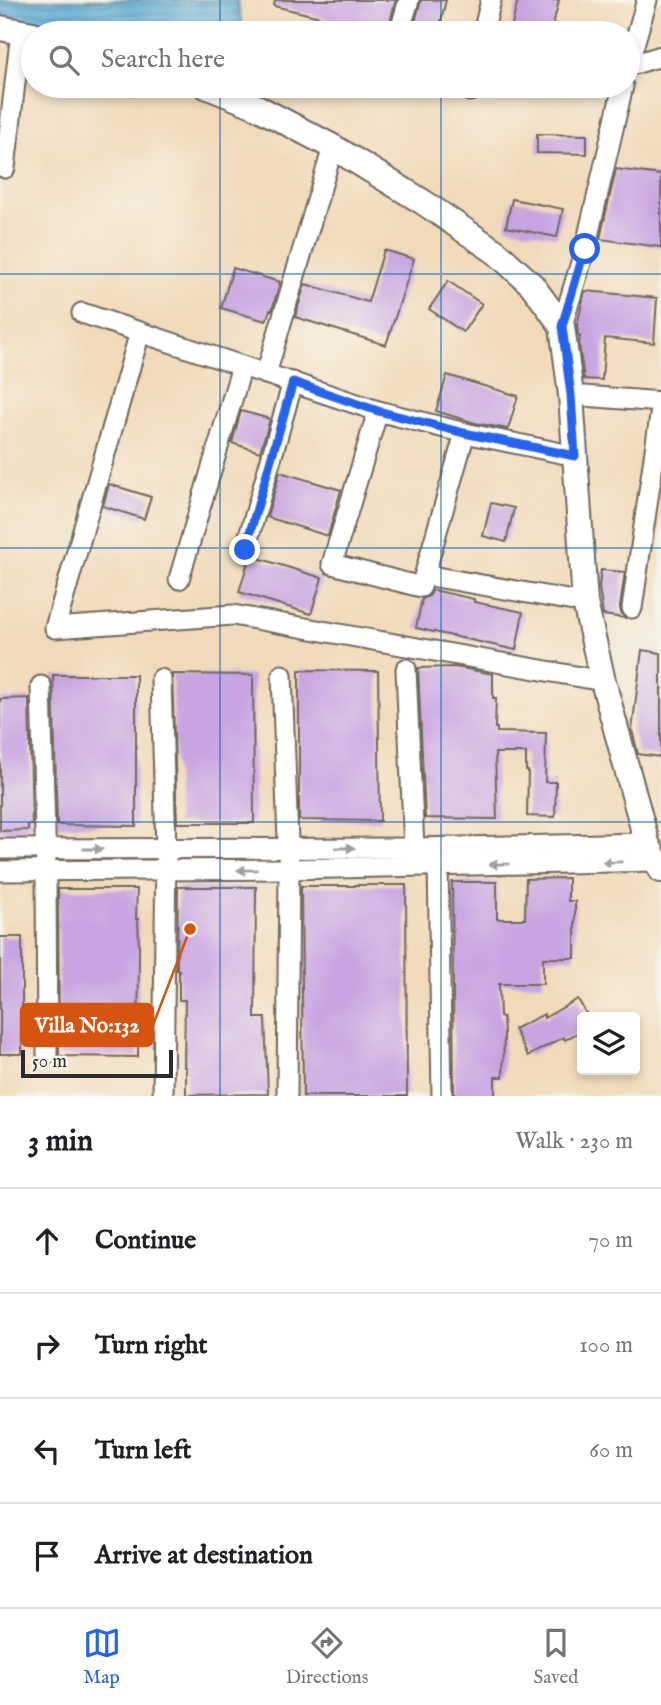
<!DOCTYPE html>
<meta charset="utf-8">
<style>
body{margin:0;font-family:"IM FELL English",serif;background:#f6f6f6;color:#202124}
.controls{position:absolute;right:21px;bottom:21px;display:grid;overflow:hidden;border-radius:7px;box-shadow:0 4px 10px #0003}
.controls button{width:63px;height:63px;display:grid;place-items:center;padding:0;border:0;border-bottom:2px solid #e0e0e0;background:#fff;color:#202124;font:35px sans-serif}
.scale{position:absolute;left:21px;bottom:18px;width:152px;box-sizing:border-box;padding-left:7px;border:4px solid #2b2b2b;border-top:0;font-size:19px;line-height:24px;white-space:nowrap;color:#2b2b2b;-webkit-text-stroke:5px #f7f3e8;paint-order:stroke}
.stop{position:absolute;width:21px;height:21px;margin:-16px;border:5px solid #2563eb;border-radius:50%;background:#fff}
.stop.end{background:#2563eb;border-color:#fff;box-shadow:0 2px 7px #0008}
.list{margin:0;padding:0;list-style:none}
h2{display:flex;justify-content:space-between;align-items:center;height:91px;margin:0;padding:0 28px;font-size:30px}
h2 small{font-size:23px;font-weight:400;color:#757577}
.list li{display:grid;grid-template-columns:46px 1fr auto;gap:21px;align-items:center;box-sizing:border-box;height:105px;padding:0 28px;border-top:2px solid #e0e0e0}
.list b{display:block;font-size:26px;white-space:nowrap}
.list em{font-size:23px;font-style:normal;color:#757577}
.icon{flex:none;width:38px;height:38px;fill:none;stroke:currentColor;stroke-width:2;stroke-linecap:round;stroke-linejoin:round}
.map{position:relative;flex:none;width:661px;height:1096px;overflow:hidden}
.search{position:absolute;background:#fff;box-shadow:0 4px 10px #0003;left:21px;right:21px;top:21px;height:77px;display:flex;align-items:center;gap:18px;box-sizing:border-box;padding:0 24px;border-radius:38px;color:#757577;font-size:26px}
.sheet{height:511px;background:#fff}
nav{display:flex;justify-content:space-around;align-items:center;box-sizing:border-box;height:98px;border-top:2px solid #e0e0e0;background:#fff;font-size:19px;color:#757577}
nav a{display:grid;justify-items:center;gap:4px}
nav .on{color:#2563eb}
.map>svg:first-child{display:block}
.water{fill:url(#water-rules);stroke:#456c82;stroke-width:2}
.building{fill:#c8a5e2}
.lines{fill:none;stroke-linecap:round;stroke-linejoin:round}
.minor-casing{stroke:#70685d;stroke-width:23}
.major-casing{stroke:#70685d;stroke-width:28}
.minor{stroke:#fff;stroke-width:19}
.major{stroke:#fff;stroke-width:24}
.oneway{fill:#a0a0a0}
.route{stroke:#2563eb;stroke-width:9}
.grid{fill:none;stroke:#1f6fb2;stroke-width:2;stroke-opacity:0.55}
.leader{fill:none;stroke:#d5540f;stroke-width:2.5}
.callout-dot{fill:#d5540f;stroke:#f7f3e8;stroke-width:2.5}
.callout{fill:#d5540f;stroke:#d5540f;stroke-width:2.5}
.callout-label{font-size:21px;text-anchor:middle;font-weight:bold;fill:#fff}
</style>
<div class="map">
<svg width="661" height="1096" viewBox="0 0 661 1096">
<defs>
<pattern id="water-rules" width="6" height="5" patternUnits="userSpaceOnUse" patternTransform="scale(1.75)"><rect width="6" height="5" fill="#5fadd8"/><path d="M0 2.5h6" fill="none" stroke="#4f8daf"/></pattern>
</defs>
<rect width="100%" height="100%" fill="#f7f3e8"/>
<filter id="ink" filterUnits="userSpaceOnUse"><feTurbulence type="fractalNoise" baseFrequency=".0143" numOctaves="2"/><feDisplacementMap in="SourceGraphic" scale="14" xChannelSelector="R" yChannelSelector="G"/><feConvolveMatrix kernelMatrix="1 2 1 2 8 2 1 2 1" color-interpolation-filters="sRGB"/></filter>
<filter id="wash" filterUnits="userSpaceOnUse"><feTurbulence type="fractalNoise" baseFrequency=".00686" numOctaves="4" result="noise"/><feDisplacementMap in="SourceGraphic" scale="28" xChannelSelector="R" yChannelSelector="G"/><feGaussianBlur stdDeviation="1.57" result="paint"/><feColorMatrix in="noise" values="0 0 0 0 0 0 0 0 0 0 0 0 0 0 0 0 0 1.4 0 .05"/><feComposite in="paint" operator="in"/></filter>
<g filter="url(#wash)">
<rect width="100%" height="100%" fill="#f1daba"/>
<!-- water -->
<path class="water" d="M0,0H237L244,33H85L0,18Z"/>
<g id="blocks">
<!-- building -->
<g class="building">
<path d="M275,0H396L387,33L274,6Z"/>
<path d="M421,0H446L438,33H412Z"/>
<path d="M518,0H559L551,33H510Z"/>
<path d="M537,134L587,135V154L537,153Z"/>
<path d="M616,169L661,175V247L600,239Z"/>
<path d="M512,199L563,209L557,237L506,227Z"/>
<path d="M384,250L414,259L386,345L295,317L305,284L368,302Z"/>
<path d="M233,268L280,282L272,310H270L266,321L221,308Z"/>
<path d="M448,281L482,304L463,332L429,309Z"/>
<path d="M585,291L657,298L654,343L605,338L602,380L584,379L579,345L580,336H578L577,325Z"/>
<path d="M447,375L518,396L508,429L475,423L436,411Z"/>
<path d="M241,411L270,419L260,452L232,443Z"/>
<path d="M280,472L341,490L328,536L267,517Z"/>
<path d="M109,484L151,497L144,519L103,506Z"/>
<path d="M491,503L514,508L506,542L483,536Z"/>
<path d="M255,557L322,578L311,614L239,592L248,562Z"/>
<path d="M601,570L625,572L620,607L621,613L625,618L603,615L599,587Z"/>
<path d="M433,590L474,599V602L523,612L516,650L416,628L422,599L429,596Z"/>
<path d="M642,650L661,653V757L638,754L632,730Z"/>
<path d="M455,667L493,674V698H496L495,728H497V732L546,733L545,782H556L555,817L527,816L528,771H526V753H495L497,819L425,818L418,668Z"/>
<path d="M299,670L378,671L380,821L299,820Z"/>
<path d="M172,674L253,675L254,823H177Z"/>
<path d="M53,675H136V826L57,825Z"/>
<path d="M29,698L32,825H28V830L0,831V699Z"/>
<path d="M568,878V901H575V958H543V984H499L500,1017H503L504,1034L503,1077H495V1096H454L452,882H497V919H525L526,879Z"/>
<path d="M355,885H406L407,1096H303L301,886H355Z"/>
<path d="M178,887H256L255,1018H265L268,1094L186,1095V1067H184L185,1000H179V970H177Z"/>
<path d="M58,889H137L136,919H138L139,947L138,1057L59,1056Z"/>
<rect x="0" y="937" width="22" height="117"/>
<path d="M578,999L588,1017H582V1030L565,1040L564,1037L528,1056L514,1029L544,1014V1018Z"/>
</g>
</g>
</g>
<g filter="url(#ink)">
<use href="#blocks" fill-opacity="0" stroke="#70685d" stroke-width="2"/>
<g class="lines">
<!-- minor casing -->
<g class="minor-casing">
<g id="minor">
<path d="M399,33L409,0"/>
<path d="M483,33L491,0"/>
<path d="M628,65L647,0"/>
<path d="M628,66L661,56"/>
<path d="M470,91L472,86"/>
<path d="M5,168L21,32"/>
<path d="M82,313L378,411L465,433L575,456"/>
<path d="M562,326L585,249L623,86"/>
<path d="M140,332L55,628L233,615L603,681"/>
<path d="M266,374L333,147"/>
<path d="M571,395L661,402"/>
<path d="M378,411L332,564L421,587L465,433"/>
<path d="M245,550L293,382"/>
<path d="M425,575L585,603"/>
<path d="M179,579L242,366"/>
<path d="M632,608L661,409"/>
<path d="M406,669L414,848"/>
<path d="M282,675L289,869L287,1096"/>
<path d="M161,679L166,849L163,1096"/>
<path d="M41,686L46,871L47,1054"/>
<path d="M0,849L414,848L647,843"/>
<path d="M438,865L442,1096"/>
<path d="M0,871L289,869L656,861"/>
</g>
</g>
<!-- major casing -->
<g class="major-casing">
<g id="major">
<path d="M0,28L33,34"/>
<path d="M206,86L253,105L333,147L423,202L496,252L532,285L562,326L571,395L585,603L603,681L647,843L661,870"/>
</g>
</g>
<!-- minor -->
<use href="#minor" class="minor"/>
<!-- major -->
<use href="#major" class="major"/>
</g>
<!-- one-way arrows -->
<defs><path id="oneway-solid" d="M-6-.8H1V-3.2L6.5 0L1 3.2V.8H-6Z" transform="scale(1.75)"/></defs>
<g class="oneway">
<use href="#oneway-solid" transform="translate(345 848)"/>
<use href="#oneway-solid" transform="translate(93 849)"/>
<use href="#oneway-solid" transform="translate(612 862) rotate(179)"/>
<use href="#oneway-solid" transform="translate(499 864) rotate(179)"/>
<use href="#oneway-solid" transform="translate(247 870) rotate(179)"/>
</g>
</g>
<g class="lines" filter="url(#ink)">
<!-- route -->
<path class="route" d="M245,550L293,382L378,411L464,433L575,456L571,395L562,326L585,249"/>
</g>
<!-- grid -->
<path class="grid" d="M220,0V33M441,0V33M220,86V1096M441,86V1096M0,274H661M0,548H661M0,822H661"/>
<!-- callouts -->
<path class="leader" d="M190 929L153 1025"/>
<circle class="callout-dot" cx="190" cy="929" r="7"/>
<rect class="callout" x="21" y="1004" width="132" height="42" rx="7"/>
<g class="callout-label">
<text x="87" y="1032">Villa No:132</text>
</g>
</svg>
<div class="controls">
<button><svg class="icon" aria-label="layers" viewBox="0 0 24 24"><path d="M12 4l9 5-9 5-9-5zM3 14l9 5 9-5"/></svg></button>
</div>
<div class="scale">50 m</div>
<div class="stop" style="left:585px;top:249px"></div>
<div class="stop end" style="left:245px;top:550px"></div>
<div class="search"><svg class="icon" aria-label="search" viewBox="0 0 24 24"><circle cx="10" cy="10" r="6"/><path d="M15 15l6 6"/></svg>Search here</div>
</div>
<section class="sheet">
<h2>3 min<small>Walk · 230 m</small></h2>
<ul class="list">
<li><svg class="icon" aria-label="ahead" viewBox="0 0 24 24"><path d="M12 20V5M6 11l6-6 6 6"/></svg><div><b>Continue</b></div><em>70 m</em></li>
<li><svg class="icon" aria-label="right" viewBox="0 0 24 24"><path d="M7 20v-9h11M14 6l5 5-5 5"/></svg><div><b>Turn right</b></div><em>100 m</em></li>
<li><svg class="icon" aria-label="left" viewBox="0 0 24 24"><path d="M17 20v-9H6M10 6l-5 5 5 5"/></svg><div><b>Turn left</b></div><em>60 m</em></li>
<li><svg class="icon" aria-label="arrive" viewBox="0 0 24 24"><path d="M6 21V4h12l-3 4 3 4H6"/></svg><div><b>Arrive at destination</b></div></li>
</ul>
</section>
<nav>
<a class="on"><svg class="icon" aria-label="map" viewBox="0 0 24 24"><path d="M3 6l6-2 6 2 6-2v14l-6 2-6-2-6 2zM9 4v14M15 6v14"/></svg>Map</a>
<a><svg class="icon" aria-label="directions" viewBox="0 0 24 24"><path d="M12 3l9 9-9 9-9-9zM9 14v-3h6M13 9l2 2-2 2"/></svg>Directions</a>
<a><svg class="icon" aria-label="saved" viewBox="0 0 24 24"><path d="M7 4h10v16l-5-4-5 4z"/></svg>Saved</a>
</nav>
